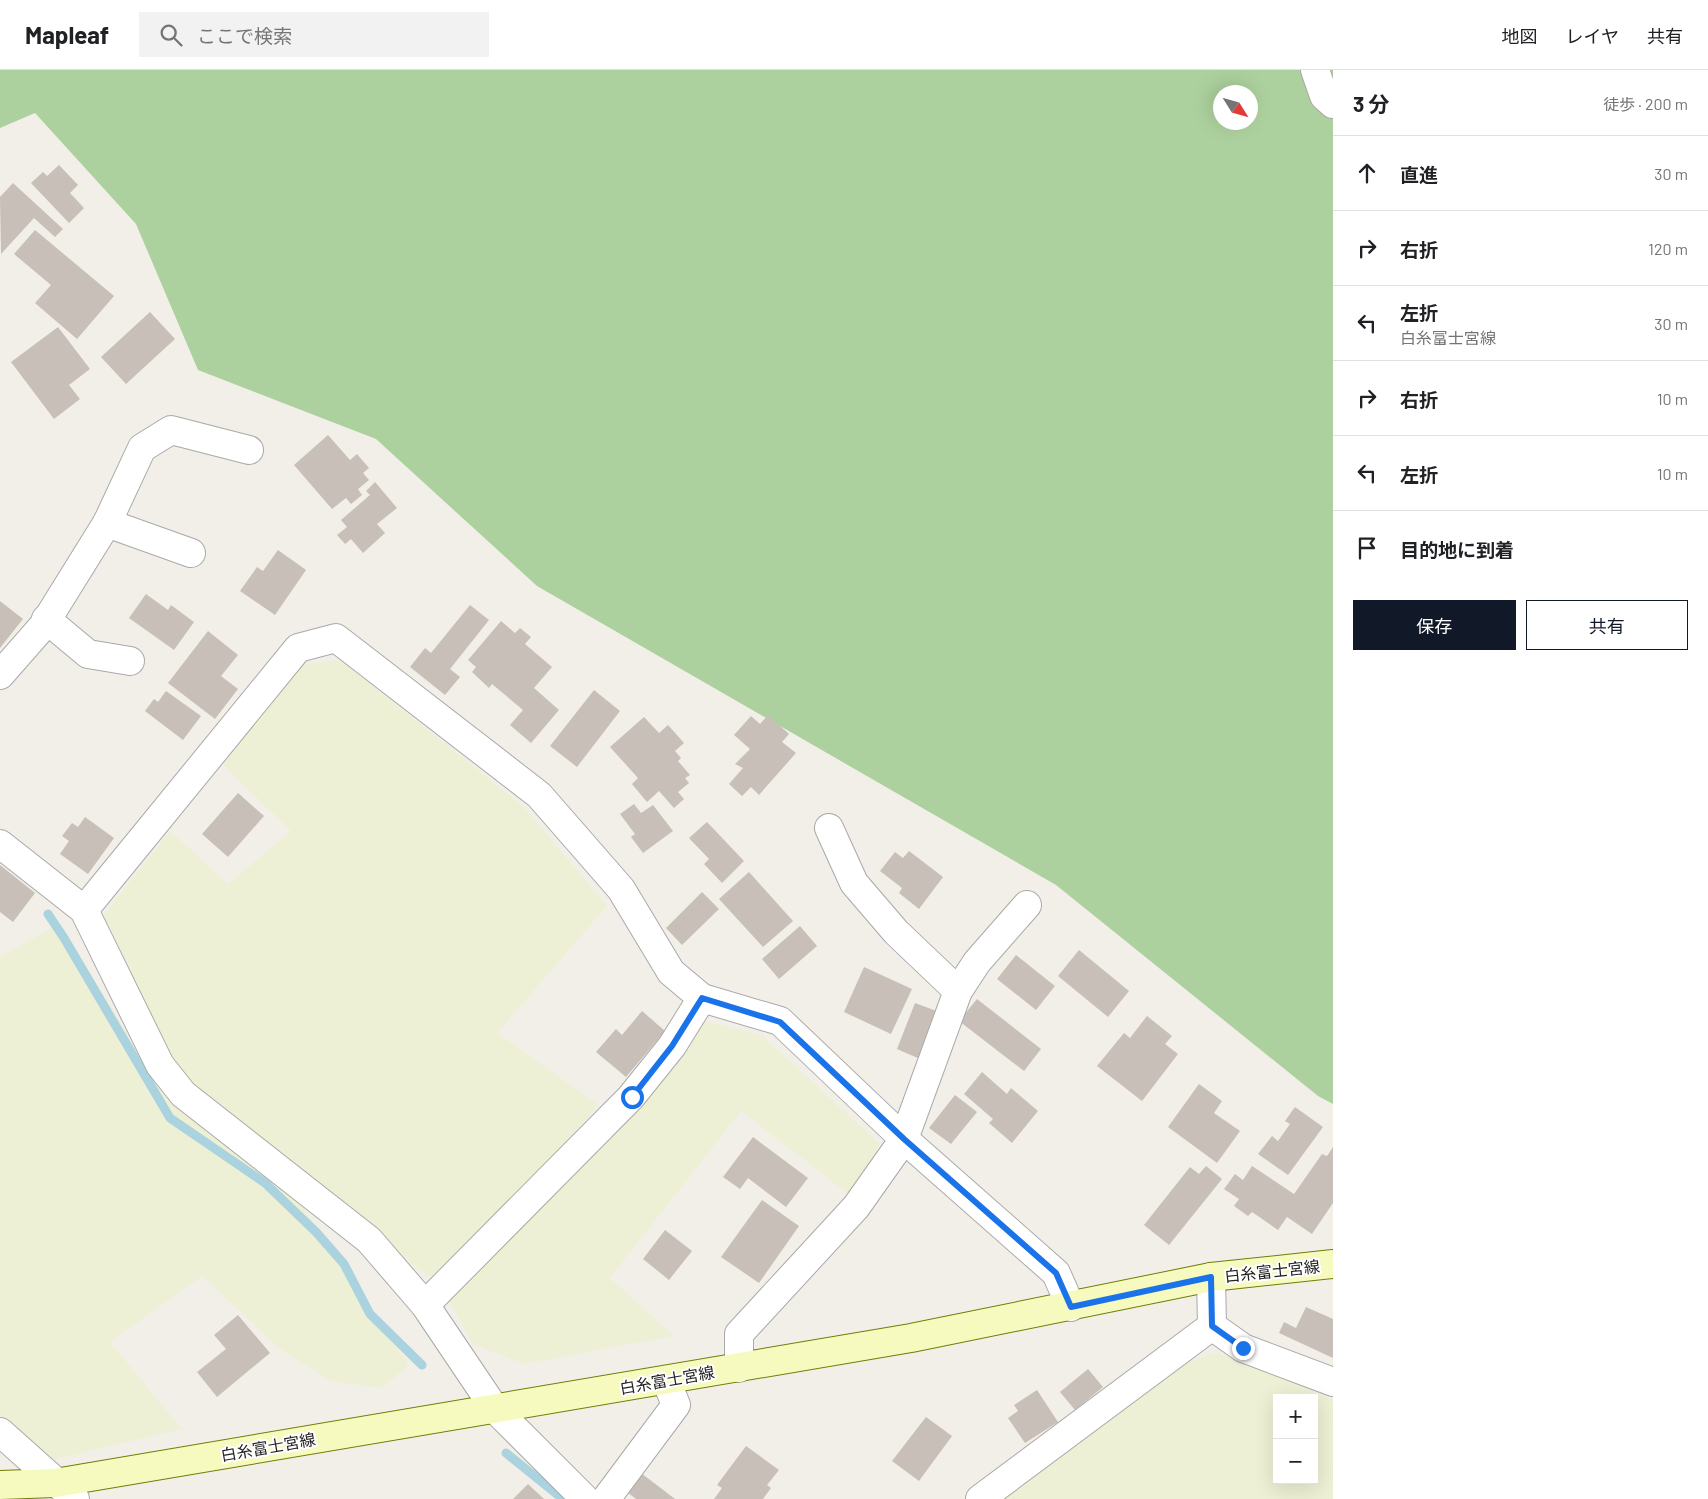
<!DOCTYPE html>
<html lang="ja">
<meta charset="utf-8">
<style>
body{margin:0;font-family:Barlow,"Noto Sans JP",sans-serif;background:#f2f2f2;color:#202124}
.controls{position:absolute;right:15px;bottom:15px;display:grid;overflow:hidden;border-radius:0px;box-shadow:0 5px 20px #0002}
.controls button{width:45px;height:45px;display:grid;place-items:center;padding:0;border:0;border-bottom:1px solid #e0e0e0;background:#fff;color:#202124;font:25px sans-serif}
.compass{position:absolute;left:1213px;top:15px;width:45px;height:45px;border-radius:50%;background:#fff;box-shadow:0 5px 20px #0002;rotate:127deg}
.stop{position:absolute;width:15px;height:15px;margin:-11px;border:4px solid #1a73e8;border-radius:50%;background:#fff}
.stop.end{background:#1a73e8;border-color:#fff;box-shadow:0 1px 5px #0008}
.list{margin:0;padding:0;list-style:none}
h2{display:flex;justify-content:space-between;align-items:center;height:65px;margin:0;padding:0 20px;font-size:21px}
h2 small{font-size:16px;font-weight:400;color:#757577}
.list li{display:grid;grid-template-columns:32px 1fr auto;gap:15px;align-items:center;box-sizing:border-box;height:75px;padding:0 20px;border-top:1px solid #e0e0e0}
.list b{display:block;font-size:19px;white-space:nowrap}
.list p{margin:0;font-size:16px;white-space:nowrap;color:#757577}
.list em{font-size:16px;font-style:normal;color:#757577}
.actions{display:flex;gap:10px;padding:15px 20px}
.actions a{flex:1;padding:11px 0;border:1px solid #111827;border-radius:0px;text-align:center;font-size:18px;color:#111827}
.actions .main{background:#111827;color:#fff}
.icon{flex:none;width:28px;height:28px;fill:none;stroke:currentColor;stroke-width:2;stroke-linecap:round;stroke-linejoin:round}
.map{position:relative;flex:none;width:1333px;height:1429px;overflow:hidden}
header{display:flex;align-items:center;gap:30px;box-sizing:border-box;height:70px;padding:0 25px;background:#fff;border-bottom:1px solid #e0e0e0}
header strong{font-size:24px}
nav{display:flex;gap:28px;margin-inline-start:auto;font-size:18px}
.search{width:350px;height:45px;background:#f2f2f2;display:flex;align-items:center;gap:12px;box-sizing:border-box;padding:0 18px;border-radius:0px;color:#757577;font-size:19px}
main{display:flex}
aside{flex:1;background:#fff}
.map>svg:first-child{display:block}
.farmland{fill:#eef0d5;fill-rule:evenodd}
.forest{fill:#add19e;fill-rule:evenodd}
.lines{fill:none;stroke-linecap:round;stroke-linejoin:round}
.stream{stroke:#aad3df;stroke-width:9}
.building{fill:#c7bfb8}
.minor-casing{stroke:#a9a9a9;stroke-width:30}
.secondary-casing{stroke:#707d05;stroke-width:30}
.minor{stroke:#fff;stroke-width:28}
.secondary{stroke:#f7fabf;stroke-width:28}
.route{stroke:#1a73e8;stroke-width:6}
.labels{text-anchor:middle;stroke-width:4;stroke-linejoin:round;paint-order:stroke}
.street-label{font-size:16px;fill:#222;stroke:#fff}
</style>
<header>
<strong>Mapleaf</strong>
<div class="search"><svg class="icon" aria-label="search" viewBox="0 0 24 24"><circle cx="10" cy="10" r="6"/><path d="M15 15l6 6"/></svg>ここで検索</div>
<nav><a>地図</a><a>レイヤ</a><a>共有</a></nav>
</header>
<main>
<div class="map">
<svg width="1333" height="1429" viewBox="0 0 1333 1429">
<rect width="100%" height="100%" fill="#f2efe9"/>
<!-- farmland -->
<g class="farmland">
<path d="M340,590L523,736L607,836L497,963L599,1035L440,1207L426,1205L185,1010L98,852L170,761L228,814L291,761L221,693L296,595Z"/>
<path d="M60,853L166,1028L301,1134L409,1295L382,1318L331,1311L280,1279L202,1206L110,1272L182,1359L47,1391L0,1348V887Z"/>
<path d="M705,951L761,965L880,1074L850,1125L741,1041L610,1208L674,1266L524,1294L473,1274L446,1226L568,1109Z"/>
<path d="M1214,1283L1237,1287L1333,1330V1429H992L1188,1292ZM1277,1328H1314V1410H1277Z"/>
</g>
<!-- forest -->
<path class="forest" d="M0,0H1333V1034L1318,1026L1056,815L537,516L376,369L198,300L136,154L35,43L0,58ZM1220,22H1250V52H1220Z"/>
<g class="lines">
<!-- stream -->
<g class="stream">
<path d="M48,844L64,868L170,1048L265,1113L316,1162L344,1194L370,1244L422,1295"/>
<path d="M506,1383L563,1429"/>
</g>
</g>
<!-- building -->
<g class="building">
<path d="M59,95L78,115L70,123L84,138L69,153L31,113L43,102L47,106Z"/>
<path d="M13,113L63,159L55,167L34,148L1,184L0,127Z"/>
<path d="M35,160L114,226L77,269L35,233L51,215L14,184Z"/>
<path d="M150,242L175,269L126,314L101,287Z"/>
<path d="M58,257L90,299L69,315L80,329L54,349L11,292Z"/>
<path d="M328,365L350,390L357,384L369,398L363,403L369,410L358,419L362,425L351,434L346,428L332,439L294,395Z"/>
<path d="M375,412L397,438L377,454L385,463L363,483L351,469L345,474L337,465L347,457L341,450L370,425L366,421Z"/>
<path d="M278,480L306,500L275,545L240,521L257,497L263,501Z"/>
<path d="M146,524L168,540L171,535L194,552L174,580L129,548Z"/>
<path d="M0,531L23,549L0,578Z"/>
<path d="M470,535L489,550L450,599L460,607L445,625L410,597L425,578L431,583Z"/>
<path d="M501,551L515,563L520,558L531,567L525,574L552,597L534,618L559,640L531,673L510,655L523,640L492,614L489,618L472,602L476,597L468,590Z"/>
<path d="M208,561L238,585L221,606L238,619L215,649L168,613Z"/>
<path d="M594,620L620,641L577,697L550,676Z"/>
<path d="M166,621L201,646L183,670L145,641L154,629L158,632Z"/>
<path d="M768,645L789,664L782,672L796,683L759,725L751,717L742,726L729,714L743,698L735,694L750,679L734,665L751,646L760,654Z"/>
<path d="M644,647L659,663L668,655L684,673L675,681L681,688L678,691L690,705L685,708L689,713L678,722L684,729L674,738L659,721L647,732L632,714L638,708L610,677Z"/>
<path d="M238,723L264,746L228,787L202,764Z"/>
<path d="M634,734L641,743L653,735L673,761L643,783L631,767L635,764L620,744Z"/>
<path d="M85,747L114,768L88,804L60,784L69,771L62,766L72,753L78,757Z"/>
<path d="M707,752L744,791L722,813L704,794L709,789L689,768Z"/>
<path d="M909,781L943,807L919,839L899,823L902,818L880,801L895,782L903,788Z"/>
<path d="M0,795L35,823L13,852L0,842Z"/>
<path d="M749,802L793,851L763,877L719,829Z"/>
<path d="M702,822L719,839L682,875L666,858Z"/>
<path d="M800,856L817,876L779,909L762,889Z"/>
<path d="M1079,880L1129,921L1108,947L1058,906Z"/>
<path d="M1016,885L1055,916L1036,940L997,909Z"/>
<path d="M864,897L912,919L891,964L844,942Z"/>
<path d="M977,929L1041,979L1024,1001L959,951Z"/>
<path d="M915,933L939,942L920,989L897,979Z"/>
<path d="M642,941L665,961L626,1007L596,982L616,959L622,965Z"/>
<path d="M1147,946L1172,966L1165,974L1178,984L1142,1031L1097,996L1124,963L1130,968Z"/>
<path d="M982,1002L1007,1024L1011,1018L1038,1041L1012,1073L989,1053L993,1049L964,1024Z"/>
<path d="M1199,1014L1222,1031L1214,1043L1240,1061L1217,1093L1168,1057Z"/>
<path d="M955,1025L977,1042L951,1074L929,1058Z"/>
<path d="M1295,1037L1323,1057L1288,1105L1258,1084L1272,1066L1278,1071L1290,1054L1285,1051Z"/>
<path d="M753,1067L808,1108L786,1137L748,1108L740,1119L723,1107Z"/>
<path d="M1333,1077V1133L1312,1164L1287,1147L1278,1160L1252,1142L1248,1146L1234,1136L1239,1129L1224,1119L1235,1104L1243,1110L1252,1096L1294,1124L1322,1084L1327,1086Z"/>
<path d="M1206,1096L1222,1109L1169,1175L1144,1155L1190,1097L1199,1104Z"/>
<path d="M762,1130L799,1156L759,1213L721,1187Z"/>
<path d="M665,1160L692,1181L669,1210L643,1189Z"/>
<path d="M1306,1237L1333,1249V1288L1279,1263L1284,1252L1296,1258Z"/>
<path d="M238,1245L270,1283L217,1327L197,1302L226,1279L214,1265Z"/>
<path d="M1088,1299L1103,1317L1075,1340L1060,1322Z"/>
<path d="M1037,1320L1058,1352L1025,1373L1008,1348L1018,1341L1014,1335Z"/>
<path d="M926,1347L952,1366L919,1411L892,1391Z"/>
<path d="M746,1376L779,1400L767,1415L771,1418L763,1429H714L722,1418L717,1415Z"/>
<path d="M641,1403L675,1429H636L627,1422Z"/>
<path d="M528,1414L544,1429H513Z"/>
</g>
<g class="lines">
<!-- minor casing -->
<g class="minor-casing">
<g id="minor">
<path d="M1315,0L1324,26L1333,34"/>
<path d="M107,453L191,483"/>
<path d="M46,549L88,584L130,591"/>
<path d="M0,605L43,556L107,453L142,378L171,360L249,380"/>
<path d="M829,758L854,813L896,862L958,921"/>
<path d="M0,774L84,840L160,995L183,1024L369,1170L425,1235L495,1339L585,1429"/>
<path d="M1027,835L977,892L958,921L904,1069L1056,1203L1071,1237"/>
<path d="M84,840L298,578L336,568L539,725L621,819L671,902L702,928L780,951L904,1069L856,1137L739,1264V1298"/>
<path d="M425,1235L631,1027L672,976L702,928"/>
<path d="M1212,1256L1243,1278L1333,1312"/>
<path d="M0,1362L75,1429"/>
<path d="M606,1429L676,1335L666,1310"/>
<path d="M980,1429L1212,1256L1211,1207"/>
</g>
</g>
<!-- secondary casing -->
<g class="secondary-casing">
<path id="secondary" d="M0,1415L55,1413L911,1268L1211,1207L1333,1194"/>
</g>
<!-- minor -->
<use href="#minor" class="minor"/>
<!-- secondary -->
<use href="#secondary" class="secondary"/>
</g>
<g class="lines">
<!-- route -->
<path class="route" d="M632,1027L672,976L702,928L780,952L904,1069L1056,1203L1071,1237L1211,1207L1212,1256L1243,1278"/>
</g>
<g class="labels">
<!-- street labels -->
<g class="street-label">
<text transform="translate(1272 1201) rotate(-6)" y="6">白糸富士宮線</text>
<text transform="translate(667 1310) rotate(-10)" y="6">白糸富士宮線</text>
<text transform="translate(268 1377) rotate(-10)" y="6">白糸富士宮線</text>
</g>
</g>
</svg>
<div class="controls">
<button>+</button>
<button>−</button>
</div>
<svg class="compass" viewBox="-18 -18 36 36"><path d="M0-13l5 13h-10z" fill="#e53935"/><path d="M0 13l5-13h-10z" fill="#757577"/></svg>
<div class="stop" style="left:632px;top:1027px"></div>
<div class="stop end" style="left:1243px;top:1278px"></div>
</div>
<aside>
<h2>3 分<small>徒歩 · 200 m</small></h2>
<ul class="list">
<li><svg class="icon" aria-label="ahead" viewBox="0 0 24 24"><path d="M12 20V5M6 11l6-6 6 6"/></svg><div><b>直進</b></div><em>30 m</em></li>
<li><svg class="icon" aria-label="right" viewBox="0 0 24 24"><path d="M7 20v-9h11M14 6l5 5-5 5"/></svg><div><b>右折</b></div><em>120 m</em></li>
<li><svg class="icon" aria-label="left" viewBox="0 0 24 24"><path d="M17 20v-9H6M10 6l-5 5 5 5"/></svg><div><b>左折</b><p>白糸富士宮線</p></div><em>30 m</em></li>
<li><svg class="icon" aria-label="right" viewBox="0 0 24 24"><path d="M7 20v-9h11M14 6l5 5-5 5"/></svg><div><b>右折</b></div><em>10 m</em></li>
<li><svg class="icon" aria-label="left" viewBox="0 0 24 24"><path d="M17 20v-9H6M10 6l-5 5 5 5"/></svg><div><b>左折</b></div><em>10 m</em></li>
<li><svg class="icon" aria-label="arrive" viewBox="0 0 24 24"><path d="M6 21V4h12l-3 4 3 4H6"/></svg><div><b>目的地に到着</b></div></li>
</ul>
<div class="actions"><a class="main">保存</a><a>共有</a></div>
</aside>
</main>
